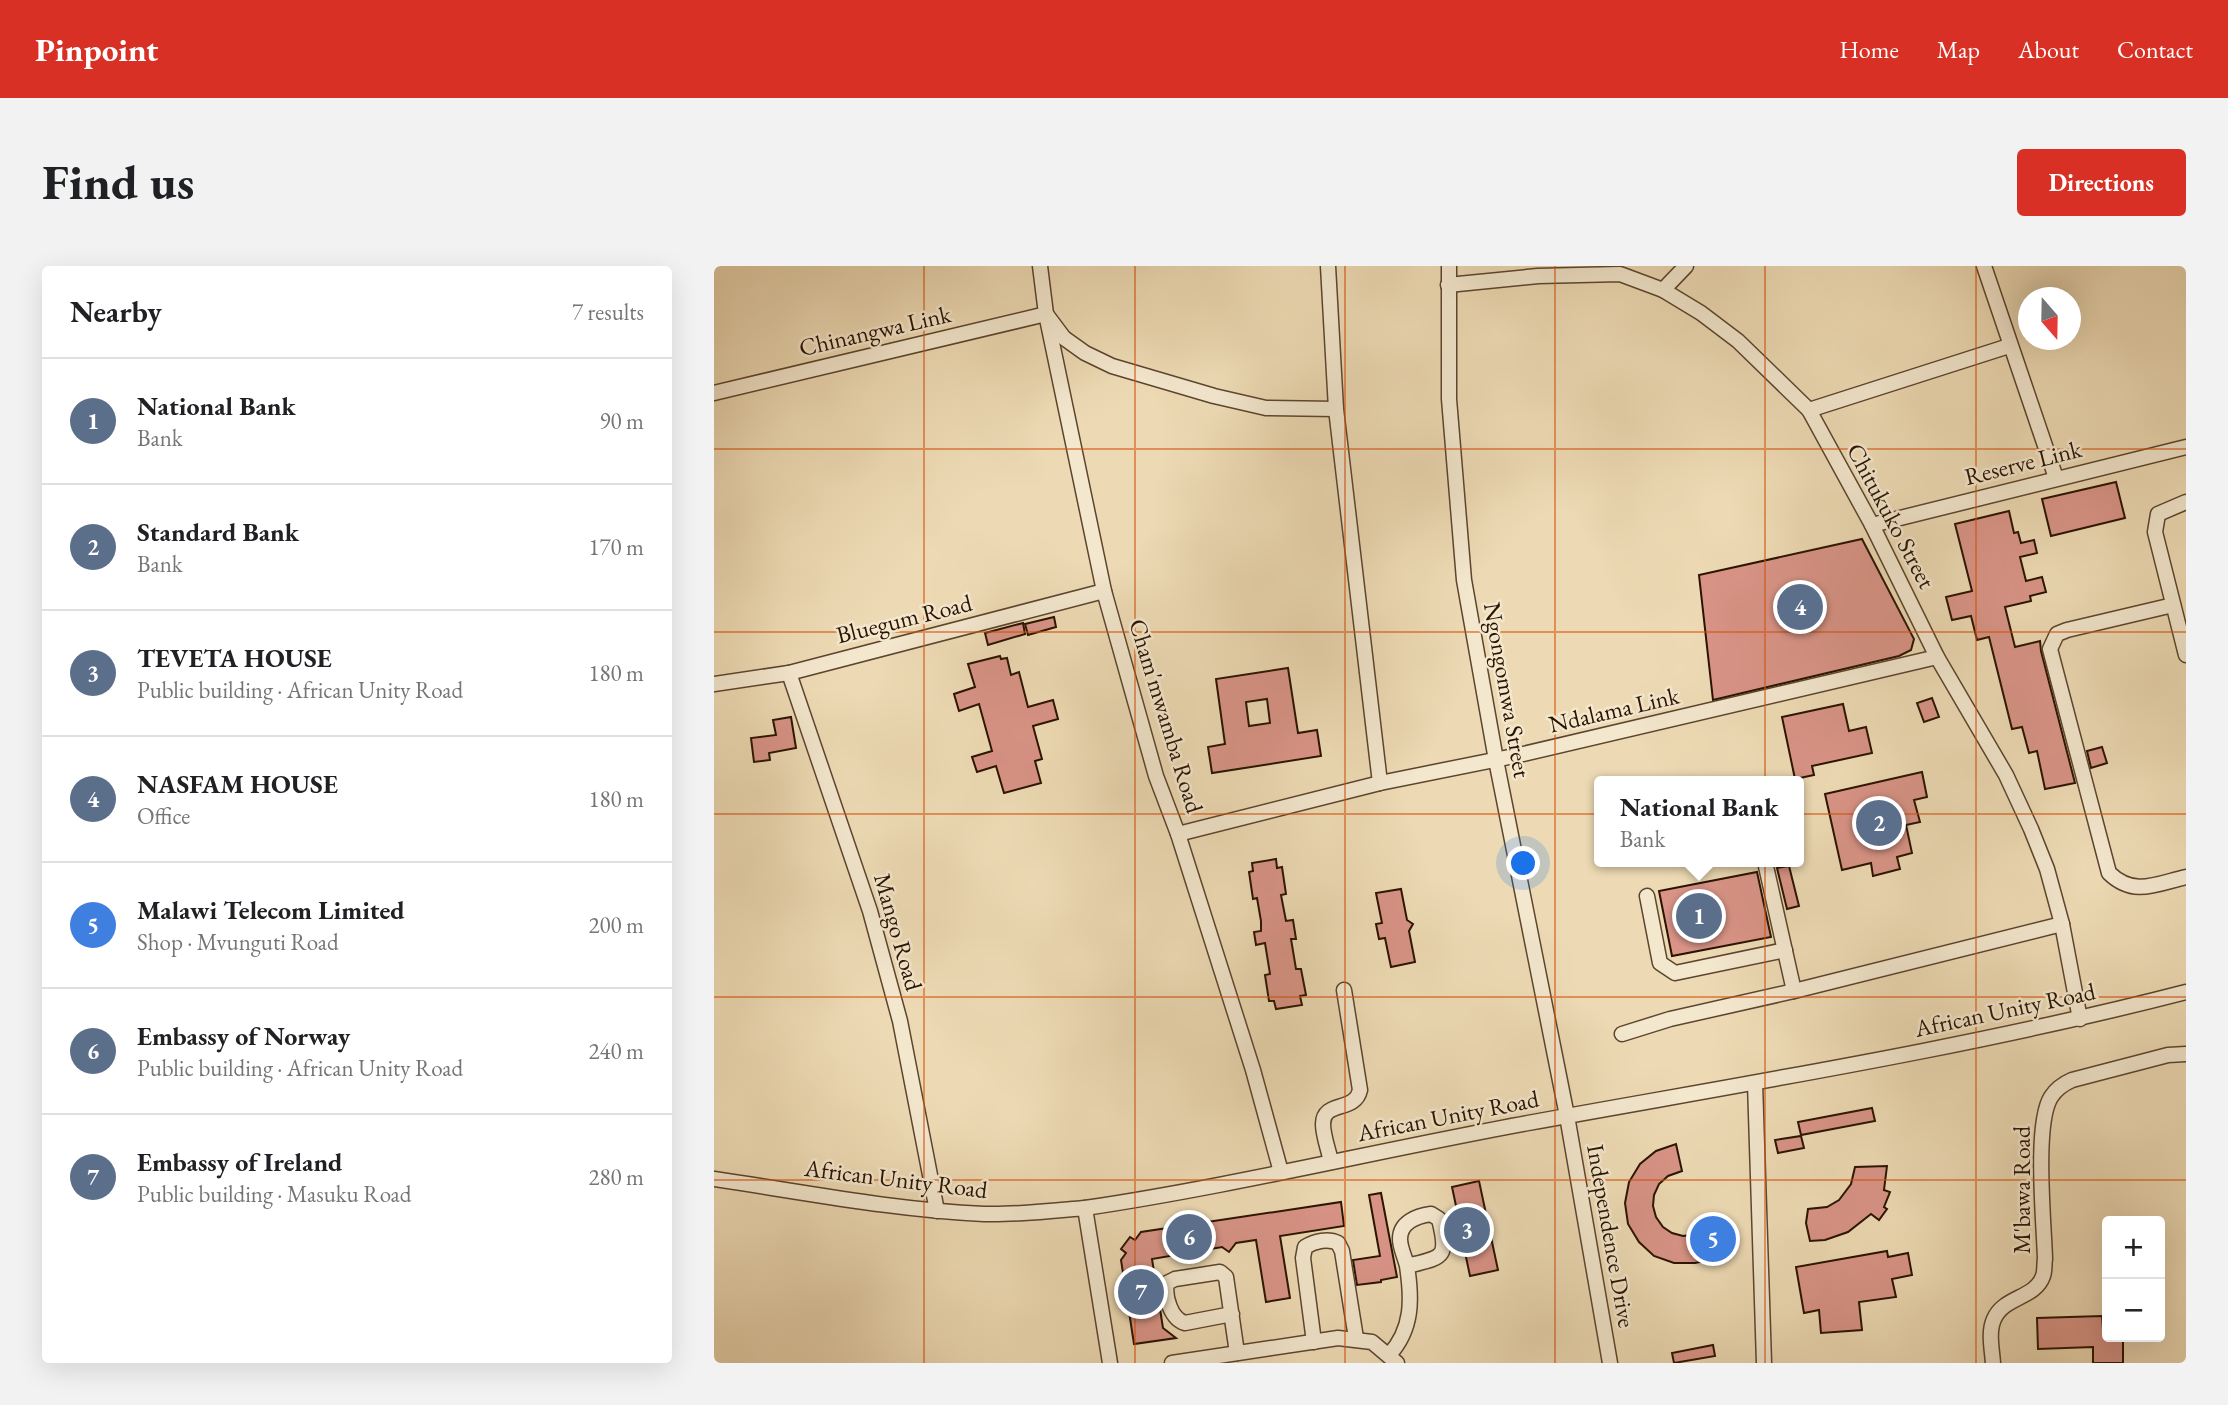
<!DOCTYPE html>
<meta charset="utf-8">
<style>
body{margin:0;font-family:"EB Garamond",serif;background:#f2f2f2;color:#202124}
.controls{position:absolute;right:21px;bottom:21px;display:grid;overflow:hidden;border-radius:7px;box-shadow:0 7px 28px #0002}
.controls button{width:63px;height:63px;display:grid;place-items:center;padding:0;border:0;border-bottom:2px solid #e0e0e0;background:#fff;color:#202124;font:35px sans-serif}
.compass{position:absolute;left:1304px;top:21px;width:63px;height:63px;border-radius:50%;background:#fff;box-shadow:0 7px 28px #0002;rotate:160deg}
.you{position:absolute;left:810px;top:598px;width:24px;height:24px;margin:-18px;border:5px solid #fff;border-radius:50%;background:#1a73e8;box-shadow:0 0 0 10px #1a73e833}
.badge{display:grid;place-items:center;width:46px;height:46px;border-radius:50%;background:#d93025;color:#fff;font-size:23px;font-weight:700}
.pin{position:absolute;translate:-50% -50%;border:4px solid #fff;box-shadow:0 2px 7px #0006}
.popup{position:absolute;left:880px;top:510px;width:210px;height:91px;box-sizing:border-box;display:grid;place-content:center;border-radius:7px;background:#fff;filter:drop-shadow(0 2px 5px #0005);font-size:23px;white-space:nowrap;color:#757577}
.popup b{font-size:26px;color:#202124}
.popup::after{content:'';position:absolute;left:50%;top:100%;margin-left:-14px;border:14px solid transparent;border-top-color:#fff}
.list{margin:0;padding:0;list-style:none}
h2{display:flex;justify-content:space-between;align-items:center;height:91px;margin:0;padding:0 28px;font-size:30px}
h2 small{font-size:23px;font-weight:400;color:#757577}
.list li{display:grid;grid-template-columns:46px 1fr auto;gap:21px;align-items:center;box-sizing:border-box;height:126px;padding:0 28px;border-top:2px solid #e0e0e0}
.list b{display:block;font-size:26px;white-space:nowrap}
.list p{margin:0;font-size:23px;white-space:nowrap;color:#757577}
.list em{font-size:23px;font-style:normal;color:#757577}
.map{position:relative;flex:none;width:1472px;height:1097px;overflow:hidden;border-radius:7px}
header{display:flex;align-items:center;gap:42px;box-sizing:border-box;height:98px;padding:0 35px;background:#d93025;color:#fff}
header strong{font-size:33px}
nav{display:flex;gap:38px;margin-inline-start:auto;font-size:24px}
.intro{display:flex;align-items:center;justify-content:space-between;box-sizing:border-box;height:168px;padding:0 42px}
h1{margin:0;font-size:49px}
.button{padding:18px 32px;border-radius:7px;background:#d93025;color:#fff;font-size:24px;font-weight:700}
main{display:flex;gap:42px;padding:0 42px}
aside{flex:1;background:#fff;border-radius:7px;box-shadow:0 7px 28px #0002}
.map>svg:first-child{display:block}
.building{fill:#d99487;stroke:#2a1301;stroke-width:2;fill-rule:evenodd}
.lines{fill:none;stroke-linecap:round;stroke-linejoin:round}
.minor-casing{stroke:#5b452e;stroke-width:17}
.minor{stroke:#f3e7ce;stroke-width:14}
.grid{fill:none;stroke:#d5520b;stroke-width:2;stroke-opacity:0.55}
.labels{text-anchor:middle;stroke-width:5;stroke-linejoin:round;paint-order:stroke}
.street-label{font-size:24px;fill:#2a1301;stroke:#f3e7ce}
</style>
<header>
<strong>Pinpoint</strong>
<nav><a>Home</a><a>Map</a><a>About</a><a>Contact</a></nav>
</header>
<div class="intro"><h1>Find us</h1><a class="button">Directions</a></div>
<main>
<aside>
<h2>Nearby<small>7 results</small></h2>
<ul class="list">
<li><span class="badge" style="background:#5c6f8a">1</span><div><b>National Bank</b><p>Bank</p></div><em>90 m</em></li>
<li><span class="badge" style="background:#5c6f8a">2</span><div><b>Standard Bank</b><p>Bank</p></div><em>170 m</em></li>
<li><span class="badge" style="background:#5c6f8a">3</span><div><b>TEVETA HOUSE</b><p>Public building · African Unity Road</p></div><em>180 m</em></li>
<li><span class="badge" style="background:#5c6f8a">4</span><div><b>NASFAM HOUSE</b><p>Office</p></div><em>180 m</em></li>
<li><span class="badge" style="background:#3f7fe0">5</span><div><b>Malawi Telecom Limited</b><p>Shop · Mvunguti Road</p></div><em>200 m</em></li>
<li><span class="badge" style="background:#5c6f8a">6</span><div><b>Embassy of Norway</b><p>Public building · African Unity Road</p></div><em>240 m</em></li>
<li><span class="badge" style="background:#5c6f8a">7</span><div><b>Embassy of Ireland</b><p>Public building · Masuku Road</p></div><em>280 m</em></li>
</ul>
</aside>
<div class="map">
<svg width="1472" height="1097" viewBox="0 0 1472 1097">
<rect width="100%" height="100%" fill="#eddab4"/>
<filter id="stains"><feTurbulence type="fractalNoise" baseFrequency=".00286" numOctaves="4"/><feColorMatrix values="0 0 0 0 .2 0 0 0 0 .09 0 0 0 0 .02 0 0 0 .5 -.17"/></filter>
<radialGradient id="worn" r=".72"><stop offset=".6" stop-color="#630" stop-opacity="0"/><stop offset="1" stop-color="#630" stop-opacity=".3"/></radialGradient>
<!-- building -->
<g class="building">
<path d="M1402,216L1411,252L1337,270L1328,233Z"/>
<path d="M1295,245L1300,267L1304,266L1307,277L1320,274L1323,287L1306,291L1312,315L1328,311L1332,326L1316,330L1317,335L1291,341L1301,381L1326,375L1327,385L1361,517L1331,523L1323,485L1315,487L1308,461L1298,463L1275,371L1263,374L1257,350L1238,354L1232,331L1258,325L1241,258Z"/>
<path d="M1148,273L1200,373L1197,384L1185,390L999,434L985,309Z"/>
<path d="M340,351L342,361L314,369L311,358Z"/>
<path d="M309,357L311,368L274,379L271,367Z"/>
<path d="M286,390L287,393L293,392L297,409L305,406L314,441L339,434L344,453L319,460L328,493L321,495L327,517L290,527L282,500L263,506L258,491L278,485L265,438L245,445L240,428L261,421L254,398Z"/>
<path d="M574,402L584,467L603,464L607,490L498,507L494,481L511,478L502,413ZM553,433L556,457L535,460L532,436Z"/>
<path d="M1218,432L1225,451L1210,456L1203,437Z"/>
<path d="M1129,438L1135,465L1152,461L1158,487L1098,500L1100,509L1081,513L1068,451Z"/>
<path d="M77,451L82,482L55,487L56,494L40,496L37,472L62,469L59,454Z"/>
<path d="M1388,481L1393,497L1377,502L1373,485Z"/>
<path d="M1208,506L1213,531L1200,534L1206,556L1192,559L1198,587L1183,591L1186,603L1159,610L1157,597L1128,604L1111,528Z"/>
<path d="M562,593L563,602L568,601L572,628L567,629L572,655L579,654L582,673H577L582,703H587L592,729L586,730L588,739L562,743L560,735H555L551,709L556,708L551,677L542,679L540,666L547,665V655L543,632L539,633L535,606L539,605L538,597Z"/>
<path d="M1075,600L1085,640L1073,643L1063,602Z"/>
<path d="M1043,606L1057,671L958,690L945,625Z"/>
<path d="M687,623L693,654L699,658L695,665L701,696L677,701L671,672L665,673L662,658L668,657L662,627Z"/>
<path d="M1158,842L1161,855L1087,869L1084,856Z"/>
<path d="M1087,870L1090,882L1064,887L1061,874Z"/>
<path d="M962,878L968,905L954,910L945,918L940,929L939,940L942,951L949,961L958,967L969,970L1012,964L1015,990L981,997H960L940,990L925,976L914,958L911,937L915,916L926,898L942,885Z"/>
<path d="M1173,900L1170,924L1176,926L1170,941L1173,943L1165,954L1157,948L1134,966L1111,974L1096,975L1092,957L1094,943L1113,941L1125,934L1137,918L1141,901Z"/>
<path d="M765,915L784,1004L756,1010L748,972H738L736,958L745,954L738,921Z"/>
<path d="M667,927L683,1011L667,1014V1016L643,1019L639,994L666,990L655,929Z"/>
<path d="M627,936L630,960L566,970L576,1032L552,1036L542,974L522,977L515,986L508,981L438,993L449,1062L462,1072L420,1078L407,994L412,987L407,983L416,971L421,974L427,966Z"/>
<path d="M1173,985L1174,991L1194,987L1198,1009L1178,1013L1182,1031L1145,1036L1148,1064L1107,1067L1105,1044L1090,1047L1082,1001Z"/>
<path d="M1388,1050L1389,1064L1393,1059V1071H1409V1097H1379V1081L1324,1083L1323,1052Z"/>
<path d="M999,1079L1001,1090L960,1097L958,1087Z"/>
</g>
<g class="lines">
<!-- minor casing -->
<g class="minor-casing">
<g id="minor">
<path d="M326,0L332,48L390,325L442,510L464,568L539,804L567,906"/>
<path d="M614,0L622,143L666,517"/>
<path d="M735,0V133L750,314L782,494L853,850L896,1097"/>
<path d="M1270,0L1342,212"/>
<path d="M734,19L824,10L906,8L949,24L987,47L1024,75L1095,144L1158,259L1223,391L1292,509L1317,563L1333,603L1348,658L1366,753"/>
<path d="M949,24L972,0"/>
<path d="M0,127L332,48L350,72L371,87L398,100L500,130L552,142L622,143"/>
<path d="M1095,144L1295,80"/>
<path d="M1472,236L1444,248L1441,266L1472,389"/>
<path d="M1158,259L1472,181"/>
<path d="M1459,339L1353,364L1343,368L1336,383L1395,607C1420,631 1442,618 1472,611"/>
<path d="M75,407L156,645L186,755L223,945"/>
<path d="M0,418L75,407L390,325"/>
<path d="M464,568L666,517L805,489L1223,391"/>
<path d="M1051,596L1080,725"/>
<path d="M933,630L946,697L961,707L1071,684"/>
<path d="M908,768L956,753L1080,725L1348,658"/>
<path d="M1041,817L1050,1097"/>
<path d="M617,896C615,885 609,870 609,858C609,834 641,847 646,824L630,724"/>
<path d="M0,913C89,926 180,944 270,948C303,949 337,945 371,942C519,920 666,884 814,857C1034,817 1255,782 1472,726"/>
<path d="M371,942L396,1097"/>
<path d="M518,1048L471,1057C457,1053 450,1030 453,1017L461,1013L506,1006L512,1011L523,1087"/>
<path d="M600,1076L589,992L591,981C601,975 614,972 624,977L628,985L642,1072"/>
<path d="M675,1089C699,1063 698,1033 693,1000C691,991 686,982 686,973C686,956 703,950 717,948L725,953C735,993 729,991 693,1000"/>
<path d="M458,1097L624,1072L658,1076L683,1097"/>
<path d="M1279,1097C1278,1083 1274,1066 1280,1053C1290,1030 1321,1033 1329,1010C1331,1005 1330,998 1331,993C1330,957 1320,858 1337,831C1342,823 1349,818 1358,814L1454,789L1472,788"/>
</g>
</g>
<!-- minor -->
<use href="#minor" class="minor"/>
</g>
<!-- grid -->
<path class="grid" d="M210,0V1097M421,0V1097M631,0V1097M841,0V1097M1051,0V1097M1262,0V1097M0,183H1472M0,366H1472M0,548H1472M0,731H1472M0,914H1472"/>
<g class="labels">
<!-- street labels -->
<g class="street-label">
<text transform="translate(161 65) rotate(-13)" y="8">Chinangwa Link</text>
<text transform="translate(1309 197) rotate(-14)" y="8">Reserve Link</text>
<text transform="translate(1177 250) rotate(62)" y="8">Chitukuko Street</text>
<text transform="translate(190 353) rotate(-14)" y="8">Bluegum Road</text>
<text transform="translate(793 424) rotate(80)" y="8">Ngongomwa Street</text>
<text transform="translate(900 444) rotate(-13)" y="8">Ndalama Link</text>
<text transform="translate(452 450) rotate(73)" y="8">Cham'mwamba Road</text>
<text transform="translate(184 666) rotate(74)" y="8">Mango Road</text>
<text transform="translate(1291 744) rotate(-12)" y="8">African Unity Road</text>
<text transform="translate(734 850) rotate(-11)" y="8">African Unity Road</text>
<text transform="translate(182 913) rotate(7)" y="8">African Unity Road</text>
<text transform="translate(1308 924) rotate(-90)" y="8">M'bawa Road</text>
<text transform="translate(897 970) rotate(80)" y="8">Independence Drive</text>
</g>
</g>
<rect width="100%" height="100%" filter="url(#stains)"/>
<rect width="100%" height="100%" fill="url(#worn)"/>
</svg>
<div class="controls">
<button>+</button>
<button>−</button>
</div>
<svg class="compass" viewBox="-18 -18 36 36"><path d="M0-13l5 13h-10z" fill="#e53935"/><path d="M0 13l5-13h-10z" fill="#757577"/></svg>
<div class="you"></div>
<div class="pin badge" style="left:985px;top:650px;background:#5c6f8a">1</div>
<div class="popup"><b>National Bank</b>Bank</div>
<div class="pin badge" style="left:1165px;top:557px;background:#5c6f8a">2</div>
<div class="pin badge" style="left:753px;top:964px;background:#5c6f8a">3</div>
<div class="pin badge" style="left:1086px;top:341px;background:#5c6f8a">4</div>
<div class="pin badge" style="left:999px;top:973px;background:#3f7fe0">5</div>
<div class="pin badge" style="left:475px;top:971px;background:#5c6f8a">6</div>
<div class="pin badge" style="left:427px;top:1026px;background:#5c6f8a">7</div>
</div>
</main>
